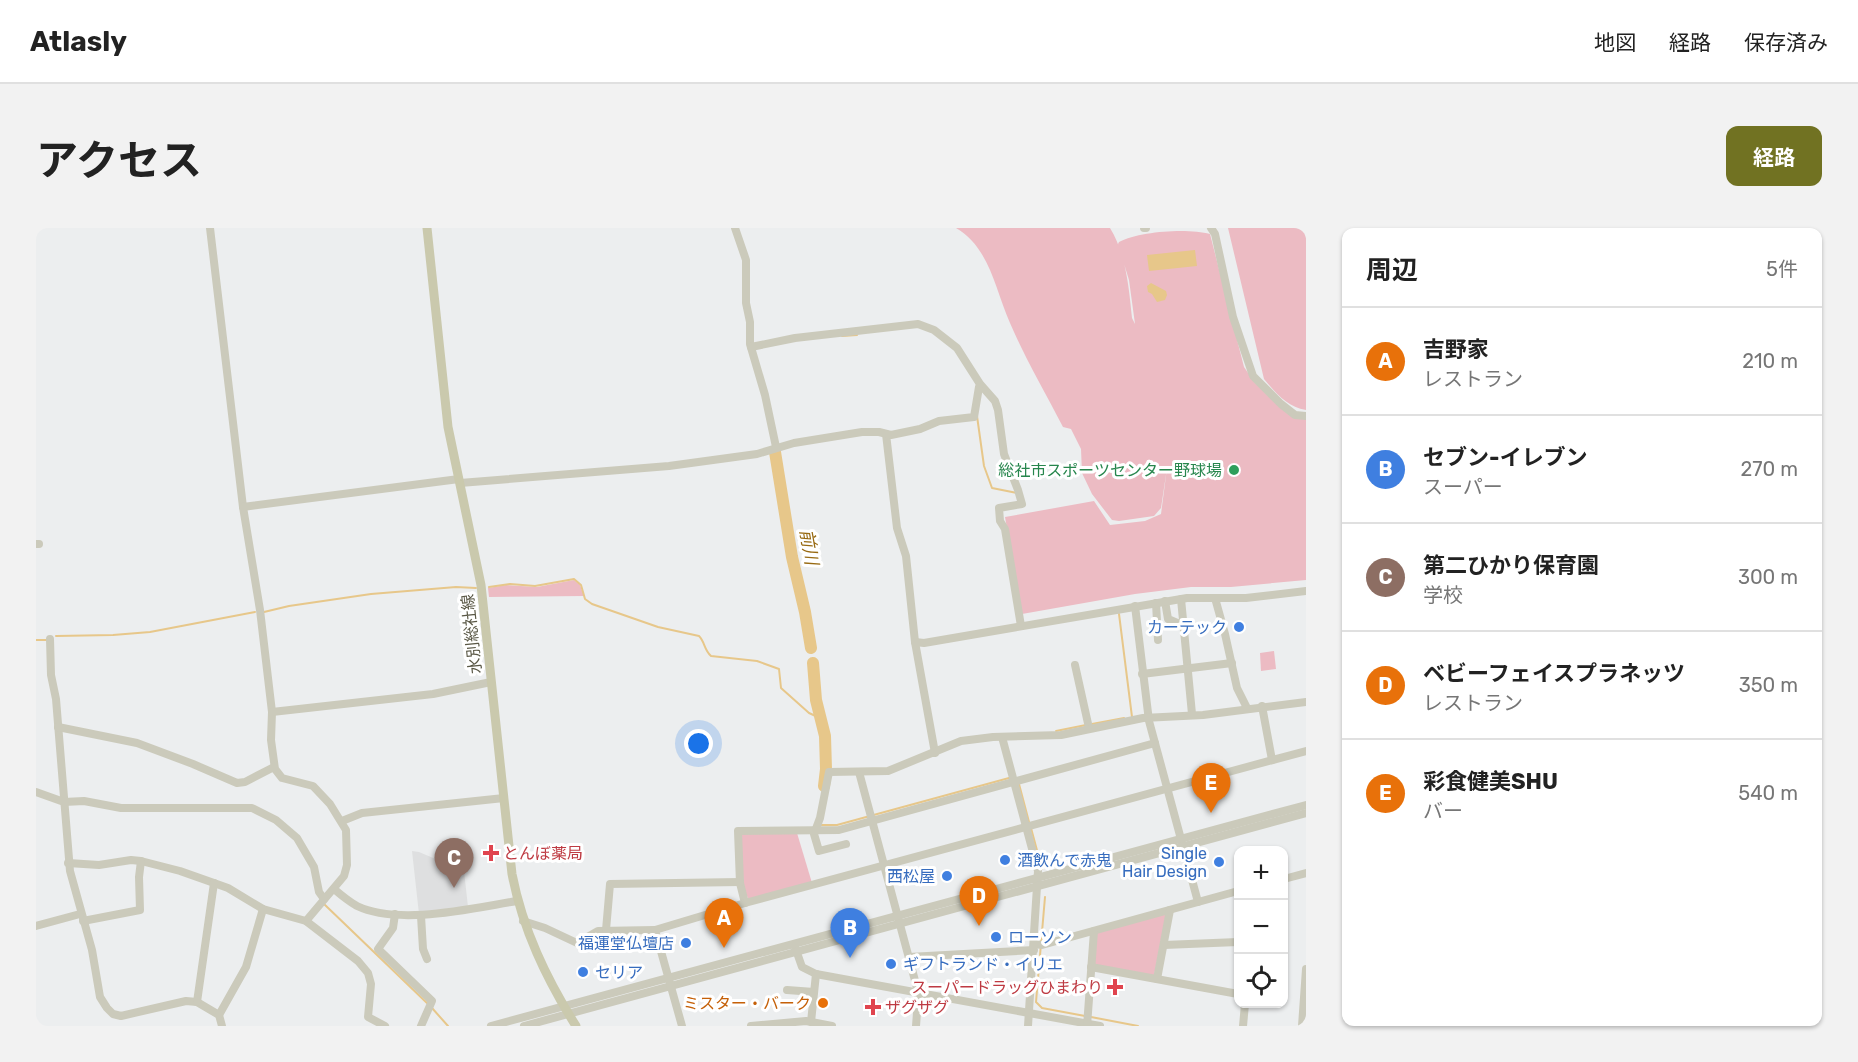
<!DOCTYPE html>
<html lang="ja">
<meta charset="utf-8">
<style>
body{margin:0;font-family:Rubik,"Noto Sans JP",sans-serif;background:#f2f2f2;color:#222}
.controls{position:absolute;right:18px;bottom:18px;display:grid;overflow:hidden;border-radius:12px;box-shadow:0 2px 4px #0004}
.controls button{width:54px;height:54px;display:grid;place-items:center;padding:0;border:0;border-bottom:2px solid #e0e0e0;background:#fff;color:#222;font:30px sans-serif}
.you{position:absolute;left:663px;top:516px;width:21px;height:21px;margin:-15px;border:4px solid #fff;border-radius:50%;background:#1a73e8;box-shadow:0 0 0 9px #1a73e833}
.badge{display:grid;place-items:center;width:39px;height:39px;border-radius:50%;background:#717222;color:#fff;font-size:20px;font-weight:700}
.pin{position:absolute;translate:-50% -50px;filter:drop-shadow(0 2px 3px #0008)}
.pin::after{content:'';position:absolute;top:32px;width:21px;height:18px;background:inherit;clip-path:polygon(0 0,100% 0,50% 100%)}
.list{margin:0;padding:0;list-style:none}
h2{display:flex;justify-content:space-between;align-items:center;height:78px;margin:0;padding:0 24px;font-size:26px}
h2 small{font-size:20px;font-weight:400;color:#767676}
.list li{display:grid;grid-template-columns:39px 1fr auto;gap:18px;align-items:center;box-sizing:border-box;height:108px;padding:0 24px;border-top:2px solid #e0e0e0}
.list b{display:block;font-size:22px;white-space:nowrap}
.list p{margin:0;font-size:20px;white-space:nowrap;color:#767676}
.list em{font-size:20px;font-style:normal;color:#767676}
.icon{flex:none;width:33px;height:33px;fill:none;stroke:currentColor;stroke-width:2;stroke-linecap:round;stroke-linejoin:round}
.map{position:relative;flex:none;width:1270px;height:798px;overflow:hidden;border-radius:12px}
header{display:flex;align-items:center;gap:36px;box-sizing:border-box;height:84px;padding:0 30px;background:#fff;border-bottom:2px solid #e0e0e0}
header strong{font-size:28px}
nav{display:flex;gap:33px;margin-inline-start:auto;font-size:21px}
.intro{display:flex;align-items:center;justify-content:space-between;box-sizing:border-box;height:144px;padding:0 36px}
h1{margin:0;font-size:42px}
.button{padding:15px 27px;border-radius:12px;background:#717222;color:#fff;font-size:21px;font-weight:700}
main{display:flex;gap:36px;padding:0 36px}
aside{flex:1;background:#fff;border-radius:12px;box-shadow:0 2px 4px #0004}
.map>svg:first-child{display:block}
.education{fill:#dedfe0}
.green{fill:#ecbbc3}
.water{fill:#e7c78a}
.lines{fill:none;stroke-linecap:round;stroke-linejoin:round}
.stream{stroke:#e7c78a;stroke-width:2}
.river{stroke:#e7c78a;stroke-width:12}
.minor{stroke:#cbcabb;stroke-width:8}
.major{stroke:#cac9ad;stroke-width:9}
.leisure-dot{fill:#2e9e5b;stroke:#fff;stroke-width:2}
.shop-dot{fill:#3f7fe0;stroke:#fff;stroke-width:2}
.health-dot{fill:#e0444e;stroke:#fff;stroke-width:2}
.food-dot{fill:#e8710a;stroke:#fff;stroke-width:2}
.labels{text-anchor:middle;stroke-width:6;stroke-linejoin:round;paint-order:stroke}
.leisure-label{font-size:16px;fill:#27864d;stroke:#fff;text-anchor:end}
.shop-label{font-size:16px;fill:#366cbe;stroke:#fff;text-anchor:end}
.street-label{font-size:16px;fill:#595745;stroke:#fff}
.health-label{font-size:16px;fill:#be3a42;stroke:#fff;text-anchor:start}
.food-label{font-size:16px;fill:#c56008;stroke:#fff;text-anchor:end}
.water-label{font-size:18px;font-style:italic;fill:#986a12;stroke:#fff}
</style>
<header>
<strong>Atlasly</strong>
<nav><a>地図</a><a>経路</a><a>保存済み</a></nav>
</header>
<div class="intro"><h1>アクセス</h1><a class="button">経路</a></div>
<main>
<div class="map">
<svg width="1270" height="798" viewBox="0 0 1270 798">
<rect width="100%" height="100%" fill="#eceeef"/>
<!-- education -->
<path class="education" d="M376,623L383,624L428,643L432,679L383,686Z"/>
<!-- green -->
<g class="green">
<path d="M920,0H1074C1090,26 1093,60 1096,90L1099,96L1093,52L1082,16L1083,14C1104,3 1152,0 1174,6L1208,139L1219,155L1270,191V352L1195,359H1155L1099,366L986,386L969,289L1058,273L1074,297L1109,293L1125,286L1131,240L1125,280L1118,288L1083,293L1076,292L1056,266L1046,245L1045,221L1035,201L1027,199C1009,164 989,130 974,95C959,61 954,20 920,0Z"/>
<path d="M1192,0H1270V182C1251,179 1240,165 1228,151Z"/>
<path d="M538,352L544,357L548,368L453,369L452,360L470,357L501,359Z"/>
<path d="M1238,423L1240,441L1225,443L1224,425Z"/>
<path d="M706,605H761L776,655L713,672L708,662L704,608Z"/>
<path d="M1130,686L1118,748L1060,738L1058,735L1060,707L1062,704Z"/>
</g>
<!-- water -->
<g class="water">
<path d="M1159,22L1161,38L1113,43L1111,27Z"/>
<path d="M1115,55L1130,63L1131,67L1129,72L1121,74L1116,66L1112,64L1111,58Z"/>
</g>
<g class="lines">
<!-- stream -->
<g class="stream">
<path d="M806,108L821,107"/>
<path d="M941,188L948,238L956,260L981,265"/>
<path d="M453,359L474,356L499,358L538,351L545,357L549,371L556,376L622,399L663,408C669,414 668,422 675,428L721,433L743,441L745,460L773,485L784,490"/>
<path d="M228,384L253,378L335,366L420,359L440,360"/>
<path d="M1083,386L1096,489"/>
<path d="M20,408L77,407L114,404L219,384"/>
<path d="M0,412H11"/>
<path d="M1056,496L1088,490"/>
<path d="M1020,503L1050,497"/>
<path d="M983,556L993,594"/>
<path d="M784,597H801L973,550"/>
<path d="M995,600L1006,641"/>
<path d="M1009,669L1000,774L1006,780L1049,788"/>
<path d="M288,676L392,776"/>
<path d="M396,780L412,798"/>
<path d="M1055,789L1102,798"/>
</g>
<!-- river -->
<g class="river">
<path d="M739,224L756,329L769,384L775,420"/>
<path d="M777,435L780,472L789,508L790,541L788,558"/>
</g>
<!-- minor -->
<g class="minor">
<path d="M174,0L207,279L224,382L236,484L235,512L239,541L246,550L277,558L294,576L310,602L311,637L308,648L270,693"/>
<path d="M699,0L710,32V75L714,94V116L729,167L740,219"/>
<path d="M1108,0H1110"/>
<path d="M1175,0L1179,6L1197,89L1217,148L1245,176L1259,187L1270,188"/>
<path d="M715,119L759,110L882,96L898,102L921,120L944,156L959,173L962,182L968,226L982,262L986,276L963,280L964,293L969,301L985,398"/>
<path d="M850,206L861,300L870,328L879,414L899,525"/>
<path d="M424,255L633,238L721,226L758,215L826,204H843L855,207L884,201L903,193L938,189L943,159"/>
<path d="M207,279L423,251"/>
<path d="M0,316H3"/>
<path d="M1179,370L1189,406L1201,460L1211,480"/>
<path d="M1145,371L1156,486"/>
<path d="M1129,373L1132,391L1146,397"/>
<path d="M1120,375L1122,412"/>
<path d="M1099,378L1113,493L1162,674"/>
<path d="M14,411L15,447L20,471L34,643L56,722L64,769L71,780L77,786L85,788L150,773L161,774L183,787L186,798"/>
<path d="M879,414L888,415L1151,370H1210L1270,363"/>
<path d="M1039,437L1053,500"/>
<path d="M1106,446L1196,435"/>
<path d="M1226,478L1236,532"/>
<path d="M236,484L397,466L455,454"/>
<path d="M22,499L101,515L157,536L201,555L209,554L238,539"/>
<path d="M966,509L1002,643L992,798"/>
<path d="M823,544L881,760L882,771L880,798"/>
<path d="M0,564L28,574L48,573L85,580H216L240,592L261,610L278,639L283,664L288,671"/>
<path d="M306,593L326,585L468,570"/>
<path d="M810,616L783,623L778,606L784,590L793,544L852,543L925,513L957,509L1025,507L1107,490L1167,487L1270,474"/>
<path d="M32,635L63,637L95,632L105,633L144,643L178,655L192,660L227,681L270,693L322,733L332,745L335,756L332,789L349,798"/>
<path d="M1248,651L1270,645"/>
<path d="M298,661C305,667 312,673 321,678C363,698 437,680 481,673"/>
<path d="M709,675L704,655L702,603L803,602L1119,515"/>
<path d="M359,686L357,700L342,721L396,773L385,798"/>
<path d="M385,688L387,721L391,731"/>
<path d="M47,693L104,682L103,649L105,633"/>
<path d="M487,693L509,700L541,715L562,703L619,702"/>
<path d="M0,698L44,686"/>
<path d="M570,702L574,656L704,654"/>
<path d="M998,716L1006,717L1202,663"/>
<path d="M1128,717L1202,714"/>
<path d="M759,719L766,739L780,746L1064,798"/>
<path d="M873,729L998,722"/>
<path d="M1055,739L1202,766"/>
<path d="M1121,751L1134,682"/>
<path d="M751,762L778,764"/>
<path d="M161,774L178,655"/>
<path d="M183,787L210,739L227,681"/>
<path d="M775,794L780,746"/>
<path d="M455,798L1270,577"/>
<path d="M488,798L1270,585"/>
<path d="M646,798L619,702L709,675L1270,523"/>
<path d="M715,798L770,793L796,798"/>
<path d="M1051,798L1058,703"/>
<path d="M1207,798L1209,776"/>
<path d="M1266,798L1270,741"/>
</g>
<!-- major -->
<path class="major" d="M391,0L412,199L445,357L476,646C487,702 510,750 540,798"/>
</g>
<!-- markers -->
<circle class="leisure-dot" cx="1198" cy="242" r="6"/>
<g class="shop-dot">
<circle cx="1203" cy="399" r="6"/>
<circle cx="969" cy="632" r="6"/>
<circle cx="1183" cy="634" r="6"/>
<circle cx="911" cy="648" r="6"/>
<circle cx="960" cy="709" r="6"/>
<circle cx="650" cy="715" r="6"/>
<circle cx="855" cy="736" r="6"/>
<circle cx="547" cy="744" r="6"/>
</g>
<g class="health-dot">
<path d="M452 616h6v6h6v6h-6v6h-6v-6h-6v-6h6z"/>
<path d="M1076 750h6v6h6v6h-6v6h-6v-6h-6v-6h6z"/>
<path d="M834 770h6v6h6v6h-6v6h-6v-6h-6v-6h6z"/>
</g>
<circle class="food-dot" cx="787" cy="775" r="6"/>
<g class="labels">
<!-- leisure labels -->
<g class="leisure-label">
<text x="1186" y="248">総社市スポーツセンター野球場</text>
</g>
<!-- shop labels -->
<g class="shop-label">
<text x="1191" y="405">カーテック</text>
<text x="1171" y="631">Single<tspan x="1171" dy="18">Hair Design</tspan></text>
<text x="981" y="638" text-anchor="start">酒飲んで赤鬼</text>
<text x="899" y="654">西松屋</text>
<text x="972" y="715" text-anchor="start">ローソン</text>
<text x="638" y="721">福運堂仏壇店</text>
<text x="867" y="742" text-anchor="start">ギフトランド・イリエ</text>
<text x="559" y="750" text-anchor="start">セリア</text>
</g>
<!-- street labels -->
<g class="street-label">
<text transform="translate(435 406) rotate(-96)" y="6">水別総社線</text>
</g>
<!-- health labels -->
<g class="health-label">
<text x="467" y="631">とんぼ薬局</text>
<text x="1067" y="765" text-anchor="end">スーパードラッグひまわり</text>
<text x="849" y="785">ザグザグ</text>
</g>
<!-- food labels -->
<g class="food-label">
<text x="775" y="781">ミスター・バーク</text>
</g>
<!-- water labels -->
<g class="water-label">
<text transform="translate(773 319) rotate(80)" y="6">前川</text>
</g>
</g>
</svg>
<div class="controls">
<button>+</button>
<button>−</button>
<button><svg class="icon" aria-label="locate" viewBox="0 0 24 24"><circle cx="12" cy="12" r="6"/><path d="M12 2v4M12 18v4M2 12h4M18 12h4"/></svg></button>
</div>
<div class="you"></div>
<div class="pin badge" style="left:688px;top:720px;background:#e8710a">A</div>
<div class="pin badge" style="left:814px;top:730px;background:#3f7fe0">B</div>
<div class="pin badge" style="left:418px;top:660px;background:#8d6e63">C</div>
<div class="pin badge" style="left:943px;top:698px;background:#e8710a">D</div>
<div class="pin badge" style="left:1175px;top:585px;background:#e8710a">E</div>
</div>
<aside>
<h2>周辺<small>5件</small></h2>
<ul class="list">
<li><span class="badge" style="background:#e8710a">A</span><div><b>吉野家</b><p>レストラン</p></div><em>210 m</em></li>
<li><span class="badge" style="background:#3f7fe0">B</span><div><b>セブン-イレブン</b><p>スーパー</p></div><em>270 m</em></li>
<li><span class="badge" style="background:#8d6e63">C</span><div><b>第二ひかり保育園</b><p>学校</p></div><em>300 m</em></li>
<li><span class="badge" style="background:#e8710a">D</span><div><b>ベビーフェイスプラネッツ</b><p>レストラン</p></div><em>350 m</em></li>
<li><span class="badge" style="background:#e8710a">E</span><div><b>彩食健美SHU</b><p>バー</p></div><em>540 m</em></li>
</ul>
</aside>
</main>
